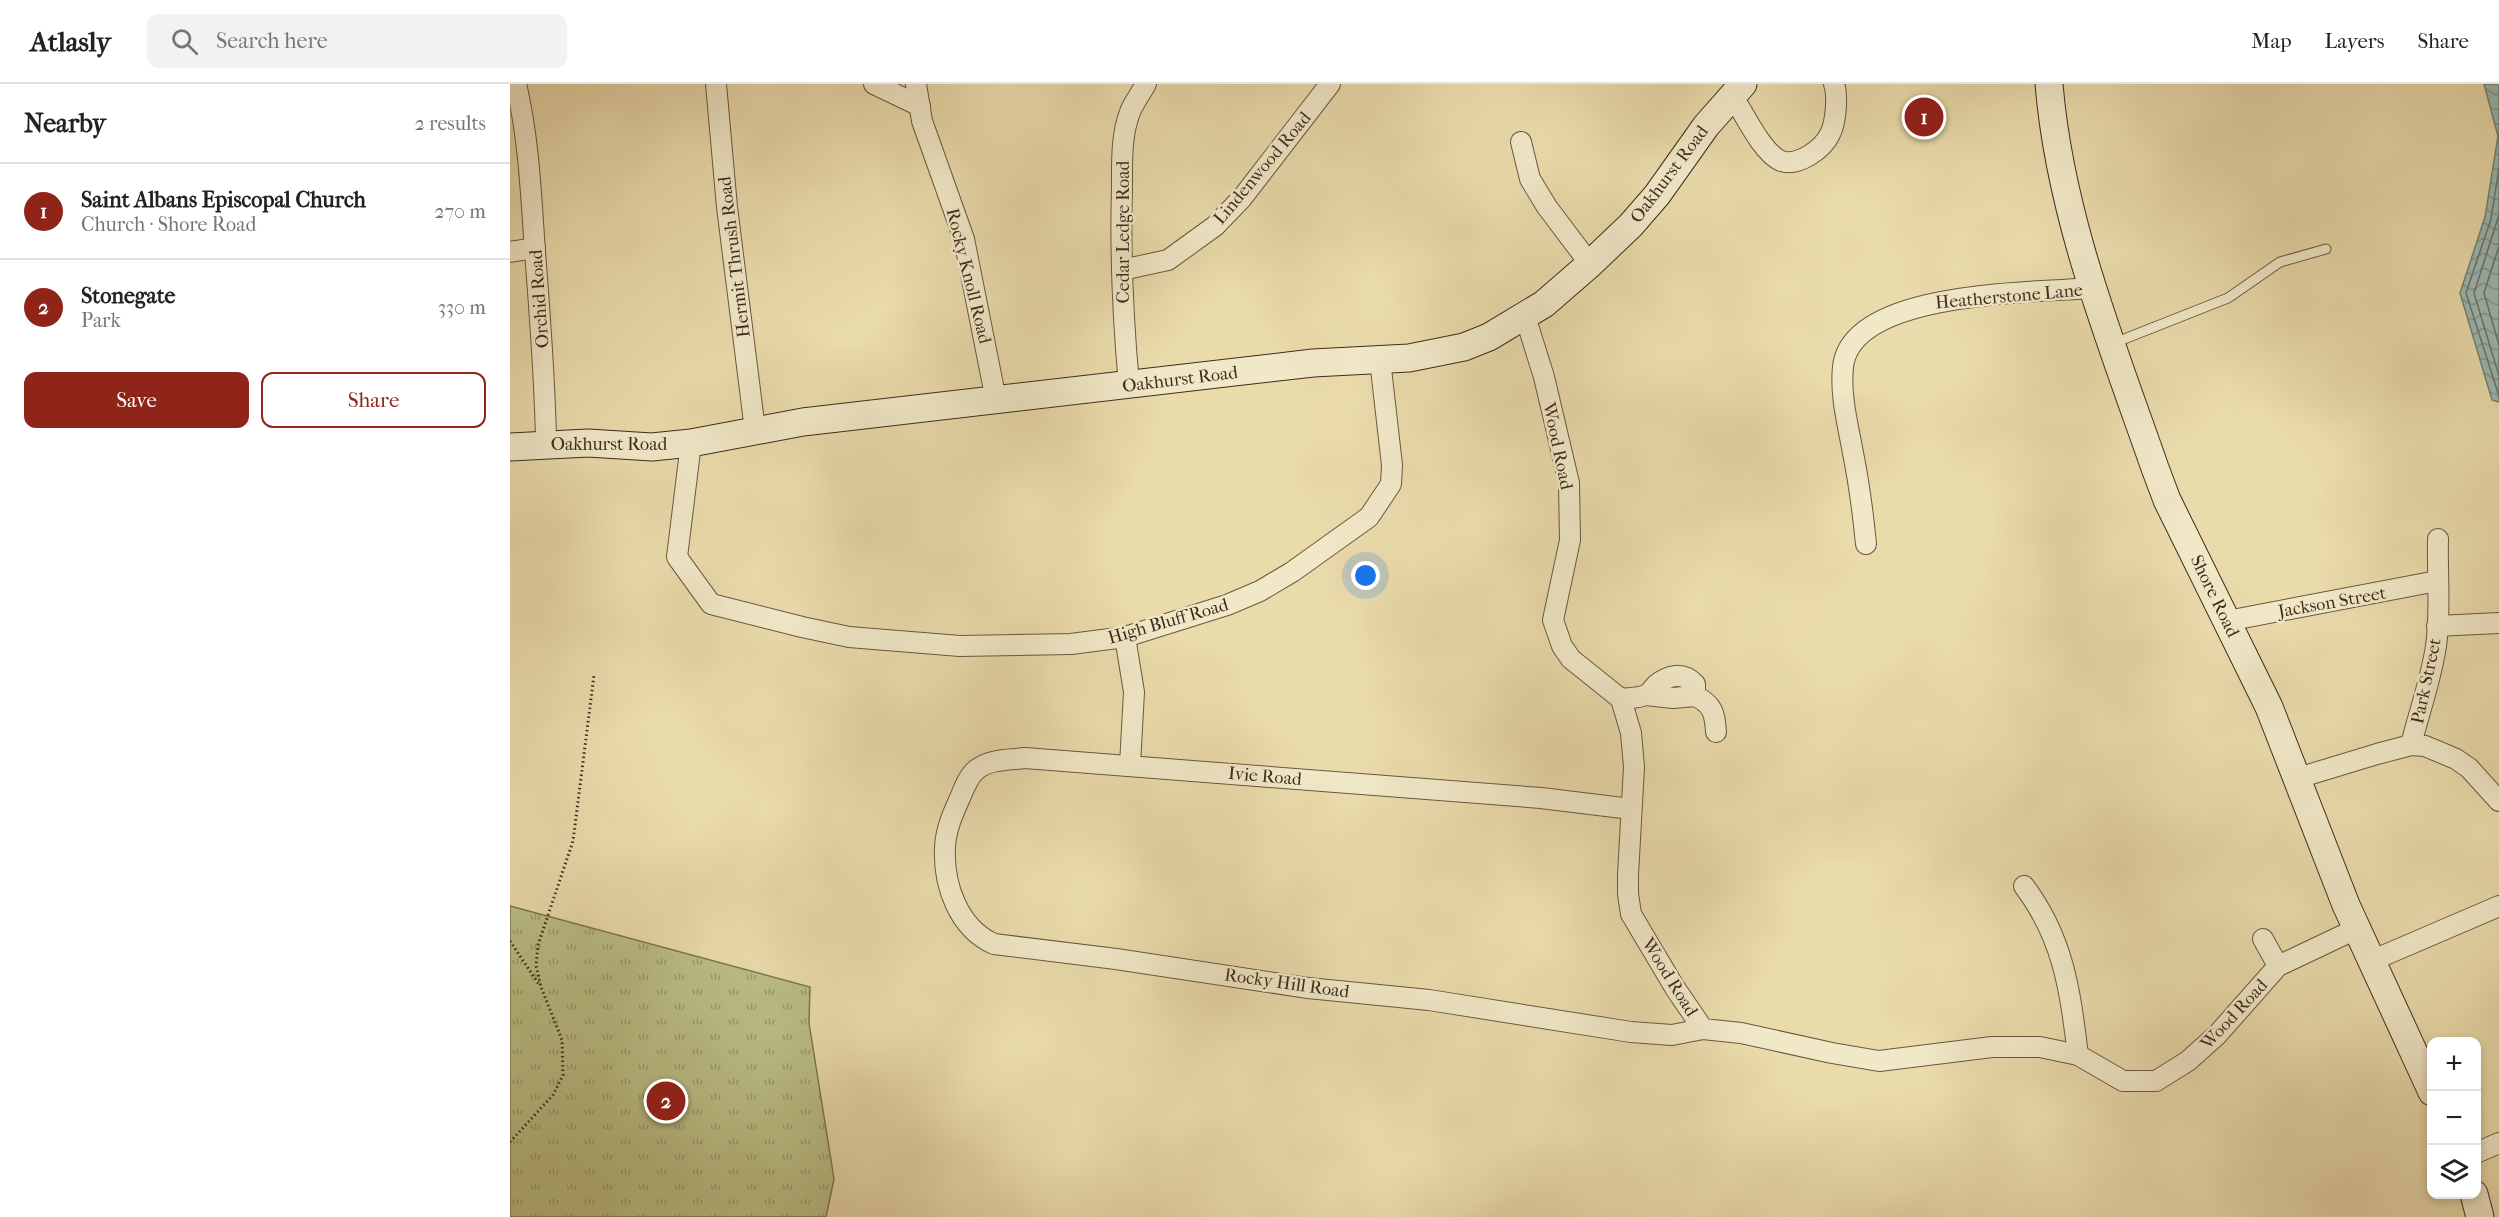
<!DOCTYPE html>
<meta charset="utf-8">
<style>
body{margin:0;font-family:"IM FELL French Canon",serif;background:#f2f2f2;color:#222}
.controls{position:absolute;right:18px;bottom:18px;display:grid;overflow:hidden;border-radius:12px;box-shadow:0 3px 9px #0003}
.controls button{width:54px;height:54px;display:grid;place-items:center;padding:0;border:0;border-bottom:2px solid #e0e0e0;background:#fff;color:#222;font:30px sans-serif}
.you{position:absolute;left:856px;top:492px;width:21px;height:21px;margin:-15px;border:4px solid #fff;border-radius:50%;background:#1a73e8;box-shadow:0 0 0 9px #1a73e833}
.badge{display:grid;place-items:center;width:39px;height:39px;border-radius:50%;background:#8f2418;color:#fff;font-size:20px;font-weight:700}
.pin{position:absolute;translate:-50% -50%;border:3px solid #fff;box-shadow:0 2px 6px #0006}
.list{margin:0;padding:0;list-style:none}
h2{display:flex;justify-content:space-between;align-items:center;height:78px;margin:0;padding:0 24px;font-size:26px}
h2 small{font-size:20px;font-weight:400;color:#767676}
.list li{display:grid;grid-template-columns:39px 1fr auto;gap:18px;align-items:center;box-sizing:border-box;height:96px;padding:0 24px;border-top:2px solid #e0e0e0}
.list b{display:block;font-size:22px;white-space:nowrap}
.list p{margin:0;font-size:20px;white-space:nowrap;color:#767676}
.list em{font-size:20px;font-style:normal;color:#767676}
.actions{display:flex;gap:12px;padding:18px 24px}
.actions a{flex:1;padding:14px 0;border:2px solid #8f2418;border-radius:12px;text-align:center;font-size:21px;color:#8f2418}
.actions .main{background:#8f2418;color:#fff}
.icon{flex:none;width:33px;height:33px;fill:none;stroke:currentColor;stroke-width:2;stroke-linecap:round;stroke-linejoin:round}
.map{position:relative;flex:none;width:1989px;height:1133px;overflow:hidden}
header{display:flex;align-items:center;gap:36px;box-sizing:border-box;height:84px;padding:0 30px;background:#fff;border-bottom:2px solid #e0e0e0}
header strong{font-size:28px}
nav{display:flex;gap:33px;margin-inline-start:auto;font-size:21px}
.search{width:420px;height:54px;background:#f2f2f2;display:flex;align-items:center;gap:15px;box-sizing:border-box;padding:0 21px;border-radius:12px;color:#767676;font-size:22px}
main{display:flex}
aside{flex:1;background:#fff}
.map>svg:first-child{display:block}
.park{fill:url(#park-tufts);stroke:#7c7652;stroke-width:1.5}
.water{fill:url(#water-waves);stroke:#758177;stroke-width:1.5}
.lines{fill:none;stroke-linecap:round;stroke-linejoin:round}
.shore{stroke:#6c7268;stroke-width:1.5}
.lane-casing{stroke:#685841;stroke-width:11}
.street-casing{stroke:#685841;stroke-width:22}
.secondary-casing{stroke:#3d2c1e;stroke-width:29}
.path{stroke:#3d2c1e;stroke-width:3;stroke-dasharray:1.5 3;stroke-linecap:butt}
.lane{stroke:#f1e8c8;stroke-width:9}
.street{stroke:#f1e8c8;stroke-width:20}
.secondary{stroke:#f1e8c8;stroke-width:27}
.labels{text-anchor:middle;stroke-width:5;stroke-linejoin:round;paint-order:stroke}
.street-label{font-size:18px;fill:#3d2c1e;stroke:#f1e8c8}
</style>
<header>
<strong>Atlasly</strong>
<div class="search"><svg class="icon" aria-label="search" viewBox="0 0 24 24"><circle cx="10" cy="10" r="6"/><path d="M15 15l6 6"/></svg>Search here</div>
<nav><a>Map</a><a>Layers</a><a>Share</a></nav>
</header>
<main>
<aside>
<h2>Nearby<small>2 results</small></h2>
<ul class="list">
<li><span class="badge">1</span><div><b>Saint Albans Episcopal Church</b><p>Church · Shore Road</p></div><em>270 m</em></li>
<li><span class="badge">2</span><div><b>Stonegate</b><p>Park</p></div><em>330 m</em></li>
</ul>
<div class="actions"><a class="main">Save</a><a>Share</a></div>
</aside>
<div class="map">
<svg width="1989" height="1133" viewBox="0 0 1989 1133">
<defs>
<pattern id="park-tufts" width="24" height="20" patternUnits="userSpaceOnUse" patternTransform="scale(1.5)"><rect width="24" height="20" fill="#bbbf86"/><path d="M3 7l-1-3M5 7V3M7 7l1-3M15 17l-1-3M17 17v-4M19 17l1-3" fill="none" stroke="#999b6d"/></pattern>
<pattern id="water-waves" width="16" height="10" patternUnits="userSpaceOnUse" patternTransform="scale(1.5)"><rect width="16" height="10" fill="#9bb9b3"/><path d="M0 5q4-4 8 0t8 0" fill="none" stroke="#809791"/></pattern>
</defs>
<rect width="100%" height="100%" fill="#eadbab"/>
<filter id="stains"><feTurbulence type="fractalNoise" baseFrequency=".00333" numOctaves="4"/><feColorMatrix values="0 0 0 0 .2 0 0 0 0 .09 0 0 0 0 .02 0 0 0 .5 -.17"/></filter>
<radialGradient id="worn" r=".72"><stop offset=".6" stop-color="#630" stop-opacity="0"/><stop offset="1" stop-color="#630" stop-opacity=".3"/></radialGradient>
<!-- park -->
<path class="park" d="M0,822L300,903L299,939L324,1095L316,1133H0Z"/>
<!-- water -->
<path class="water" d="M1974,0H1989V318L1982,316L1950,209L1975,133L1988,52Z"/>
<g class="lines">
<!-- shore -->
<g class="shore">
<path d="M1989,84L1981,135L1956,209L1989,312"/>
<path d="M1989,131L1964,209L1989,292"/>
<path d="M1989,162L1974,209L1989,261"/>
</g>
<!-- lane casing -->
<g class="lane-casing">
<path id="lane" d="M1604,259L1718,214L1770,178L1816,165"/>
</g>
<!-- street casing -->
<g class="street-casing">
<g id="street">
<path d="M6,0C19,55 21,111 25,168C30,232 35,295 36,359"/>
<path d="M206,0L217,123L245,346"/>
<path d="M364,0L410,22"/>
<path d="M406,0L412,37L454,155L486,316"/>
<path d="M1222,11C1234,29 1252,69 1271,77C1288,83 1313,65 1320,50C1326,39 1328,11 1324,0"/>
<path d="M1011,58L1020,95L1037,123L1080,180"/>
<path d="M0,168L25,164"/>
<path d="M612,186L658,176L705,142L732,114L820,0"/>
<path d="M1015,232L1034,293L1059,399L1060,456L1043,536L1052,562L1061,575L1111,615L1121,649L1124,683L1118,791V810L1121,830L1165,904L1193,945L1231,949L1322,969L1369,977L1482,963H1530L1568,971L1613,997H1646L1678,977L1707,951L1768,882L1846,845"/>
<path d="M619,301C613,235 610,170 612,104C612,79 611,51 620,28C624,18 631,9 636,0"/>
<path d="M181,359L167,473L201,520L292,543L339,553L450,562L561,560L615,553L717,521L750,507L782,488L859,433L881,400L882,381L870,276"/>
<path d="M1356,460C1353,429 1349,399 1343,369C1338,341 1330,312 1333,283C1341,206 1525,209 1583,204"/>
<path d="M1717,537L1927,497"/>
<path d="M1927,542L1989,539"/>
<path d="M615,553L624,608L620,681"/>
<path d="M1185,612C1203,620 1205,630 1206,648"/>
<path d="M1111,615C1118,614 1129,614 1136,611C1140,609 1143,604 1146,601C1159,590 1173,588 1185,600V612L1163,614L1136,611"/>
<path d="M1901,661C1909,628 1921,596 1926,562C1931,528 1927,490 1928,455"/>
<path d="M1788,694L1867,670L1901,661L1915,662L1946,675L1959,684L1989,717"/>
<path d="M1121,725L1031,714L515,674C499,676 479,675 466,686C458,693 454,704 450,714C443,729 436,745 435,763C433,800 448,844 484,860L606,875L798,904L919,916L1121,948L1162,951L1193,945"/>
<path d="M1514,802C1554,855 1560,907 1568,971"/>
<path d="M1753,855L1768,882"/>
<path d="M1861,877L1989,822"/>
<path d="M1966,1069L1989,1059"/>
</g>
</g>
<!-- secondary casing -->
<g class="secondary-casing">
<g id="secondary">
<path d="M1539,0C1550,133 1601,258 1645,384L1657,416L1759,623L1836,821L1922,1008"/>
<path d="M0,363L78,359L142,363L181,359L293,338L803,279L899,274L954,263L979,253L1034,220L1080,180L1121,141L1147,111L1196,42L1233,0"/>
<path d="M1964,1110L1970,1133"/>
</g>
</g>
<!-- path -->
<g class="path">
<path d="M0,857L30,902"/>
<path d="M0,1058L43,1011L53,991L52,956L31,903L26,882L28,861L63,757L84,591"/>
</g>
<!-- lane -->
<use href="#lane" class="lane"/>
<!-- street -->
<use href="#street" class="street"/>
<!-- secondary -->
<use href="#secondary" class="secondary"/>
</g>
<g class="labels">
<!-- street labels -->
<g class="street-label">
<text transform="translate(752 84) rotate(-50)" y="6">Lindenwood Road</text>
<text transform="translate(1159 90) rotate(-53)" y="6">Oakhurst Road</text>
<text transform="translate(613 148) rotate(-90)" y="6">Cedar Ledge Road</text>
<text transform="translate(224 173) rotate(-97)" y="6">Hermit Thrush Road</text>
<text transform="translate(459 192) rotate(76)" y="6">Rocky Knoll Road</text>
<text transform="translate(1499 212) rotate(-5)" y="6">Heatherstone Lane</text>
<text transform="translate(29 215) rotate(-94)" y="6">Orchid Road</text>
<text transform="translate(670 295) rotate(-7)" y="6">Oakhurst Road</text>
<text x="99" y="366">Oakhurst Road</text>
<text transform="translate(1048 362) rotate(78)" y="6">Wood Road</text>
<text transform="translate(1705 512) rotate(64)" y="6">Shore Road</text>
<text transform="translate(1822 518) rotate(-10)" y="6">Jackson Street</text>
<text transform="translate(658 537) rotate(-16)" y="6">High Bluff Road</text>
<text transform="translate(1916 597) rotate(-78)" y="6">Park Street</text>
<text transform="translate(755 692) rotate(5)" y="6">Ivie Road</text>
<text transform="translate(1160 893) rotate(58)" y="6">Wood Road</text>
<text transform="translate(777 899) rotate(8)" y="6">Rocky Hill Road</text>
<text transform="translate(1724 930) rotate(-47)" y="6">Wood Road</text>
</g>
</g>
<rect width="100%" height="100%" filter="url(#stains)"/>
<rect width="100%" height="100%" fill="url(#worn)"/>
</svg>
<div class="controls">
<button>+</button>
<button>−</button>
<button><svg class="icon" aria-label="layers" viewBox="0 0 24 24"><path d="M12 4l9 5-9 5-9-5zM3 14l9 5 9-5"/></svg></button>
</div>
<div class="you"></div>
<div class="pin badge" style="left:1414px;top:33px">1</div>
<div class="pin badge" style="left:156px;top:1017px">2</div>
</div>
</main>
